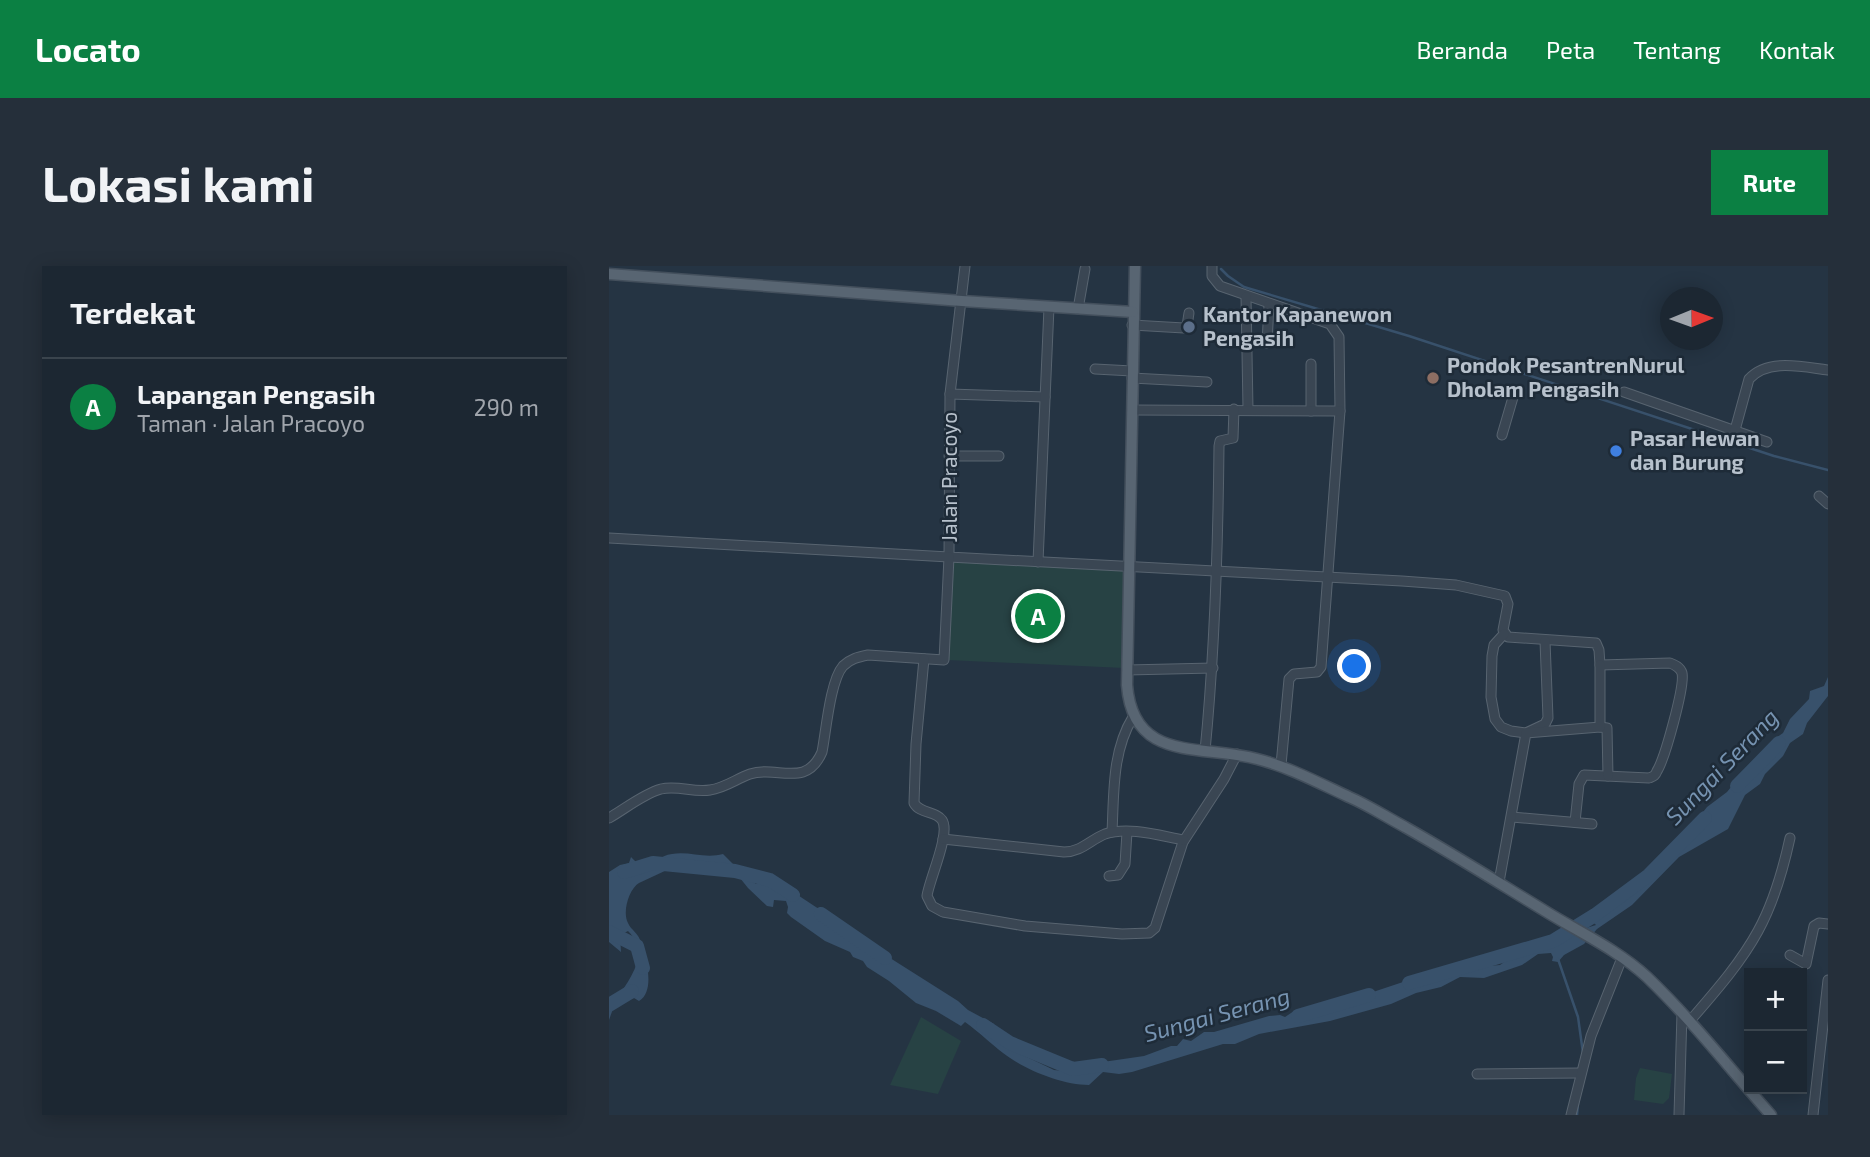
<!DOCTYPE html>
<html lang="id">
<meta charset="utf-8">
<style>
body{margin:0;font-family:"Exo 2",sans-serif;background:#252f3a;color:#f1f3f6}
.controls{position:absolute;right:21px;bottom:21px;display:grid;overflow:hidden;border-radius:0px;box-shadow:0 4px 18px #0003}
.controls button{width:63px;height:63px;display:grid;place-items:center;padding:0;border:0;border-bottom:2px solid #3a444d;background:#1c2732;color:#f1f3f6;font:35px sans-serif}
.compass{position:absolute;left:1051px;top:21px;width:63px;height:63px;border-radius:50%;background:#1c2732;box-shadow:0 4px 18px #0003;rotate:89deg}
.you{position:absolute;left:746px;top:401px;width:24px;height:24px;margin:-18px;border:5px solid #fff;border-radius:50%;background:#1a73e8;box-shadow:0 0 0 10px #1a73e833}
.badge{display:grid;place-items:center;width:46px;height:46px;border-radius:50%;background:#0b8043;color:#fff;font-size:23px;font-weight:700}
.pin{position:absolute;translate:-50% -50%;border:4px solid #fff;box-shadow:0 2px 7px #0006}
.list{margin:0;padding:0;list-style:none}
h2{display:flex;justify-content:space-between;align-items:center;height:91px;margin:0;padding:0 28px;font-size:30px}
h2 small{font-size:23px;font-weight:400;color:#a0a5ac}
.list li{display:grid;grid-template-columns:46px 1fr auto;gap:21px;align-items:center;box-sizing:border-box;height:98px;padding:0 28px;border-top:2px solid #3a444d}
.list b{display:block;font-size:26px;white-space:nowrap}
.list p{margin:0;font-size:23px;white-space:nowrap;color:#a0a5ac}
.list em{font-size:23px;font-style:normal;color:#a0a5ac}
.map{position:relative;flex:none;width:1219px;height:849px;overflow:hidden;border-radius:0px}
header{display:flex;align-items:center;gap:42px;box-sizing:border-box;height:98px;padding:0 35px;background:#0b8043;color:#fff}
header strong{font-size:33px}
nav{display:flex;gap:38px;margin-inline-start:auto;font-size:24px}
.intro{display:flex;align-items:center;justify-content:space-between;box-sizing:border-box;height:168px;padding:0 42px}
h1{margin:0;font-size:49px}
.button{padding:18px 32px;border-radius:0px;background:#0b8043;color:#fff;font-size:24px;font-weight:700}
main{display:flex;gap:42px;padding:0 42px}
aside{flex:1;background:#1c2732;border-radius:0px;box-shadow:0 4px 18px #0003}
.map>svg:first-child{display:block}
.green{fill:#274244}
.water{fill:#38516b}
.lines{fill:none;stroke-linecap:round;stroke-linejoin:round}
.stream{stroke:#38516b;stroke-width:2.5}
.river{stroke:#38516b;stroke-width:14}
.minor-casing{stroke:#586470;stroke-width:11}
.major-casing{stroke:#434f5c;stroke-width:13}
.minor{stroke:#3a4653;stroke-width:9}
.major{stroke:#586572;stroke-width:10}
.service-dot{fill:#5c6f8a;stroke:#1e2b38;stroke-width:2.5}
.education-dot{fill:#8d6e63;stroke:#1e2b38;stroke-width:2.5}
.shop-dot{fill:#3f7fe0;stroke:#1e2b38;stroke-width:2.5}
.labels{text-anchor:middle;stroke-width:5;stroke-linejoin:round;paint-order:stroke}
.poi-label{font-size:21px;font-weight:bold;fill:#b7c1cc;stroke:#1e2b38;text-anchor:start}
.street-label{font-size:21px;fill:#b7c1cc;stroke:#1e2b38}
.water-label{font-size:23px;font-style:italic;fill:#7693b1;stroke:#1e2b38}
</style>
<header>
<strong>Locato</strong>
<nav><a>Beranda</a><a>Peta</a><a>Tentang</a><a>Kontak</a></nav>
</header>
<div class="intro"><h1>Lokasi kami</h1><a class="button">Rute</a></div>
<main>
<aside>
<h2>Terdekat<small></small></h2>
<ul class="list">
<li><span class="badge">A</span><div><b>Lapangan Pengasih</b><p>Taman · Jalan Pracoyo</p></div><em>290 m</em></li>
</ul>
</aside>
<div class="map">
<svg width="1219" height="849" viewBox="0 0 1219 849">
<rect width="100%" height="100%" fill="#253443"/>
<!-- green -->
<g class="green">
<path d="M344,295L519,305L515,402L338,394Z"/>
<path d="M312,751L352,775L329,828L281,819Z"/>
<path d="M1031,802L1063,808L1060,832L1054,838L1025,834L1027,812Z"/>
</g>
<!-- water -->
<path class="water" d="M1219,411V430L1198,457L1194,468L1181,477L1174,490L1156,508L1151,518L1136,529L1119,563L1070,591L1023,639L988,663L975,678L955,689L949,696L943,695L944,691L942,687L929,688L913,699L875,712L851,711L832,721L807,727L782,738L721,755L650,768L626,778H614L523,806L510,808L494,806L480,819C453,819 416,804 394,787C381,777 370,766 356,756L352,760L327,745L307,737L280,715L258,701L254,695L244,691L241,686L216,675L182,651L178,647L179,641L177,635L165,634L164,641L158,640L139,622L123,602L111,597L96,599L73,597L30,617C20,623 13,646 19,657C22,664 29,667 31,674C37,690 47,725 30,735L25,732L5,740L0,754V736L5,738C19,714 43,689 19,665L11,669L12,686L0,676V606L11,599L20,597L22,591L33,602C45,599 51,589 63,588C80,585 96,593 114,588L136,610L147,618H172L222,651L230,665L255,680L270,685L349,735L359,744L385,758L383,760L397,781L445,804L465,806L480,798L535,790L562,780H568L574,773L582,775L595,766H605L660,750L671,749L676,751L685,745H709L736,739L746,732L803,713L841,711L869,701L891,699L905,689L926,685L944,672L987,659L985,657L995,643L1034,616L1039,606L1071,582L1082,569L1087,555L1098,541L1118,526L1135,505L1143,509L1152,499L1167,472L1174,467L1181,453L1200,433L1201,425L1215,420Z"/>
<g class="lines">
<!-- stream -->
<g class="stream">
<path d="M612,3L619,10L635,21L800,70L1165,190L1219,204"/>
<path d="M949,693L969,751L974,787"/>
<path d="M968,849L969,838"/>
</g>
<!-- river -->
<g class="river">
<path d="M1128,520L1170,477"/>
<path d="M15,606L44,597L126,605L161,614L184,629"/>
<path d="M212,648L276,692"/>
<path d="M0,666L28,680L34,702"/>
<path d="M800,717L944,675L986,649L1040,609L1096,552"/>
<path d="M0,739L23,725"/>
<path d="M689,750L760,729"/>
<path d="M374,759L401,777L464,803L493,799"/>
</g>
<!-- minor casing -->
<g class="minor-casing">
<g id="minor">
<path d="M356,0L341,128L340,291L793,315L847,319L896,330L899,338L894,364L899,371L987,377L990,384L991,399L1061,397C1066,399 1071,401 1073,407C1076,420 1056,492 1048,505C1046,510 1045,510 1040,512L975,509L970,518L966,556"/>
<path d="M603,0V10L611,20L721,58L730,71L731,145L712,401L708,406L685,408L680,413L672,499"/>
<path d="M637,31L639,143"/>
<path d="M469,43L476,3"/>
<path d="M523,59L575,62L578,60L580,47"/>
<path d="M658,77L660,39"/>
<path d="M702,98V145"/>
<path d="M486,103L523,105"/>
<path d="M523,112L598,116"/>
<path d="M1015,126L1158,176"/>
<path d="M341,128L436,131"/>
<path d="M523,144L731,145"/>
<path d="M1126,164L1140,113C1159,92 1194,101 1219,104"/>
<path d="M893,169L905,128"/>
<path d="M340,190H390"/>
<path d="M1210,230L1219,238"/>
<path d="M0,272L340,291L335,394L259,389C249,391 241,393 234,400C221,415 217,466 213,486C197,523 168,499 141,508C127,513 116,522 101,524C85,527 69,519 52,523C34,528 16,543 0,552"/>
<path d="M429,296L440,41"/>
<path d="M895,368L885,379L883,390L882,431L886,453L892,461L902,465L917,467L936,458L939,452L936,375"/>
<path d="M315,393L307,478L305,537C311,548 327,545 333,554C342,567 320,614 318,630L323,640L334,646L416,660L513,668L540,667L546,662L574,576L615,513L628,488"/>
<path d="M518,404L604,402"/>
<path d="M991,461L998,462L999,510"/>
<path d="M596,485C606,383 609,283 610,180L611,175L624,172L625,143"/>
<path d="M903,551L983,558"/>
<path d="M503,566C505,527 503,485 524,451"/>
<path d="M334,573L455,586C472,586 481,574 496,568C520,560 552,570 575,574"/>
<path d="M500,610L509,609L516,598L518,566"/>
<path d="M890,616L917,467L991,461V399"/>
<path d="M1181,689L1197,698L1205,660L1210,657L1219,658"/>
<path d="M1080,756C1105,727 1131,698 1149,665C1165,636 1174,604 1181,572"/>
<path d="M868,808L971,807"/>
<path d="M962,849L982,770L1013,692"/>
<path d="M1070,849L1073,747"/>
<path d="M1204,849L1219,714"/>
</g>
</g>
<!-- major casing -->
<g class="major-casing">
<g id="major">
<path d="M526,0L518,419C524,497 592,478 648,493C680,501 710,517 740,531C759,539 777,551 796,561C844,588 890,617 936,645C970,666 1009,684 1038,711C1083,754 1121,803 1162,849"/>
<path d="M0,8L353,35L524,46"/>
</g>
</g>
<!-- minor -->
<use href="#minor" class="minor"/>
<!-- major -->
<use href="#major" class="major"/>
</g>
<!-- markers -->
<circle class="service-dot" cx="580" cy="61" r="7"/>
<circle class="education-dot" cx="824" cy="112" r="7"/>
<circle class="shop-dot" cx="1007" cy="185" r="7"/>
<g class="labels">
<!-- poi labels -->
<g class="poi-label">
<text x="594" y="56">Kantor Kapanewon<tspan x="594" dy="24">Pengasih</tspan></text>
<text x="838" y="107">Pondok PesantrenNurul<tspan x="838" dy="24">Dholam Pengasih</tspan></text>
<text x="1021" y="180">Pasar Hewan<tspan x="1021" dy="24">dan Burung</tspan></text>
</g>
<!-- street labels -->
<g class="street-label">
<text transform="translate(341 211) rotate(-90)" y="7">Jalan Pracoyo</text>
</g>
<!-- water labels -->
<g class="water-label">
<text transform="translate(1113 501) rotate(-46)" y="8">Sungai Serang</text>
<text transform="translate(608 749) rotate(-15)" y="8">Sungai Serang</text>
</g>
</g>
</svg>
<div class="controls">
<button>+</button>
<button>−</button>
</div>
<svg class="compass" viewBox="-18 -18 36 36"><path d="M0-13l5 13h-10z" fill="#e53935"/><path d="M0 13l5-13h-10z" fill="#a0a5ac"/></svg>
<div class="you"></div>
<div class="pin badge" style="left:429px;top:350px">A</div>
</div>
</main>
